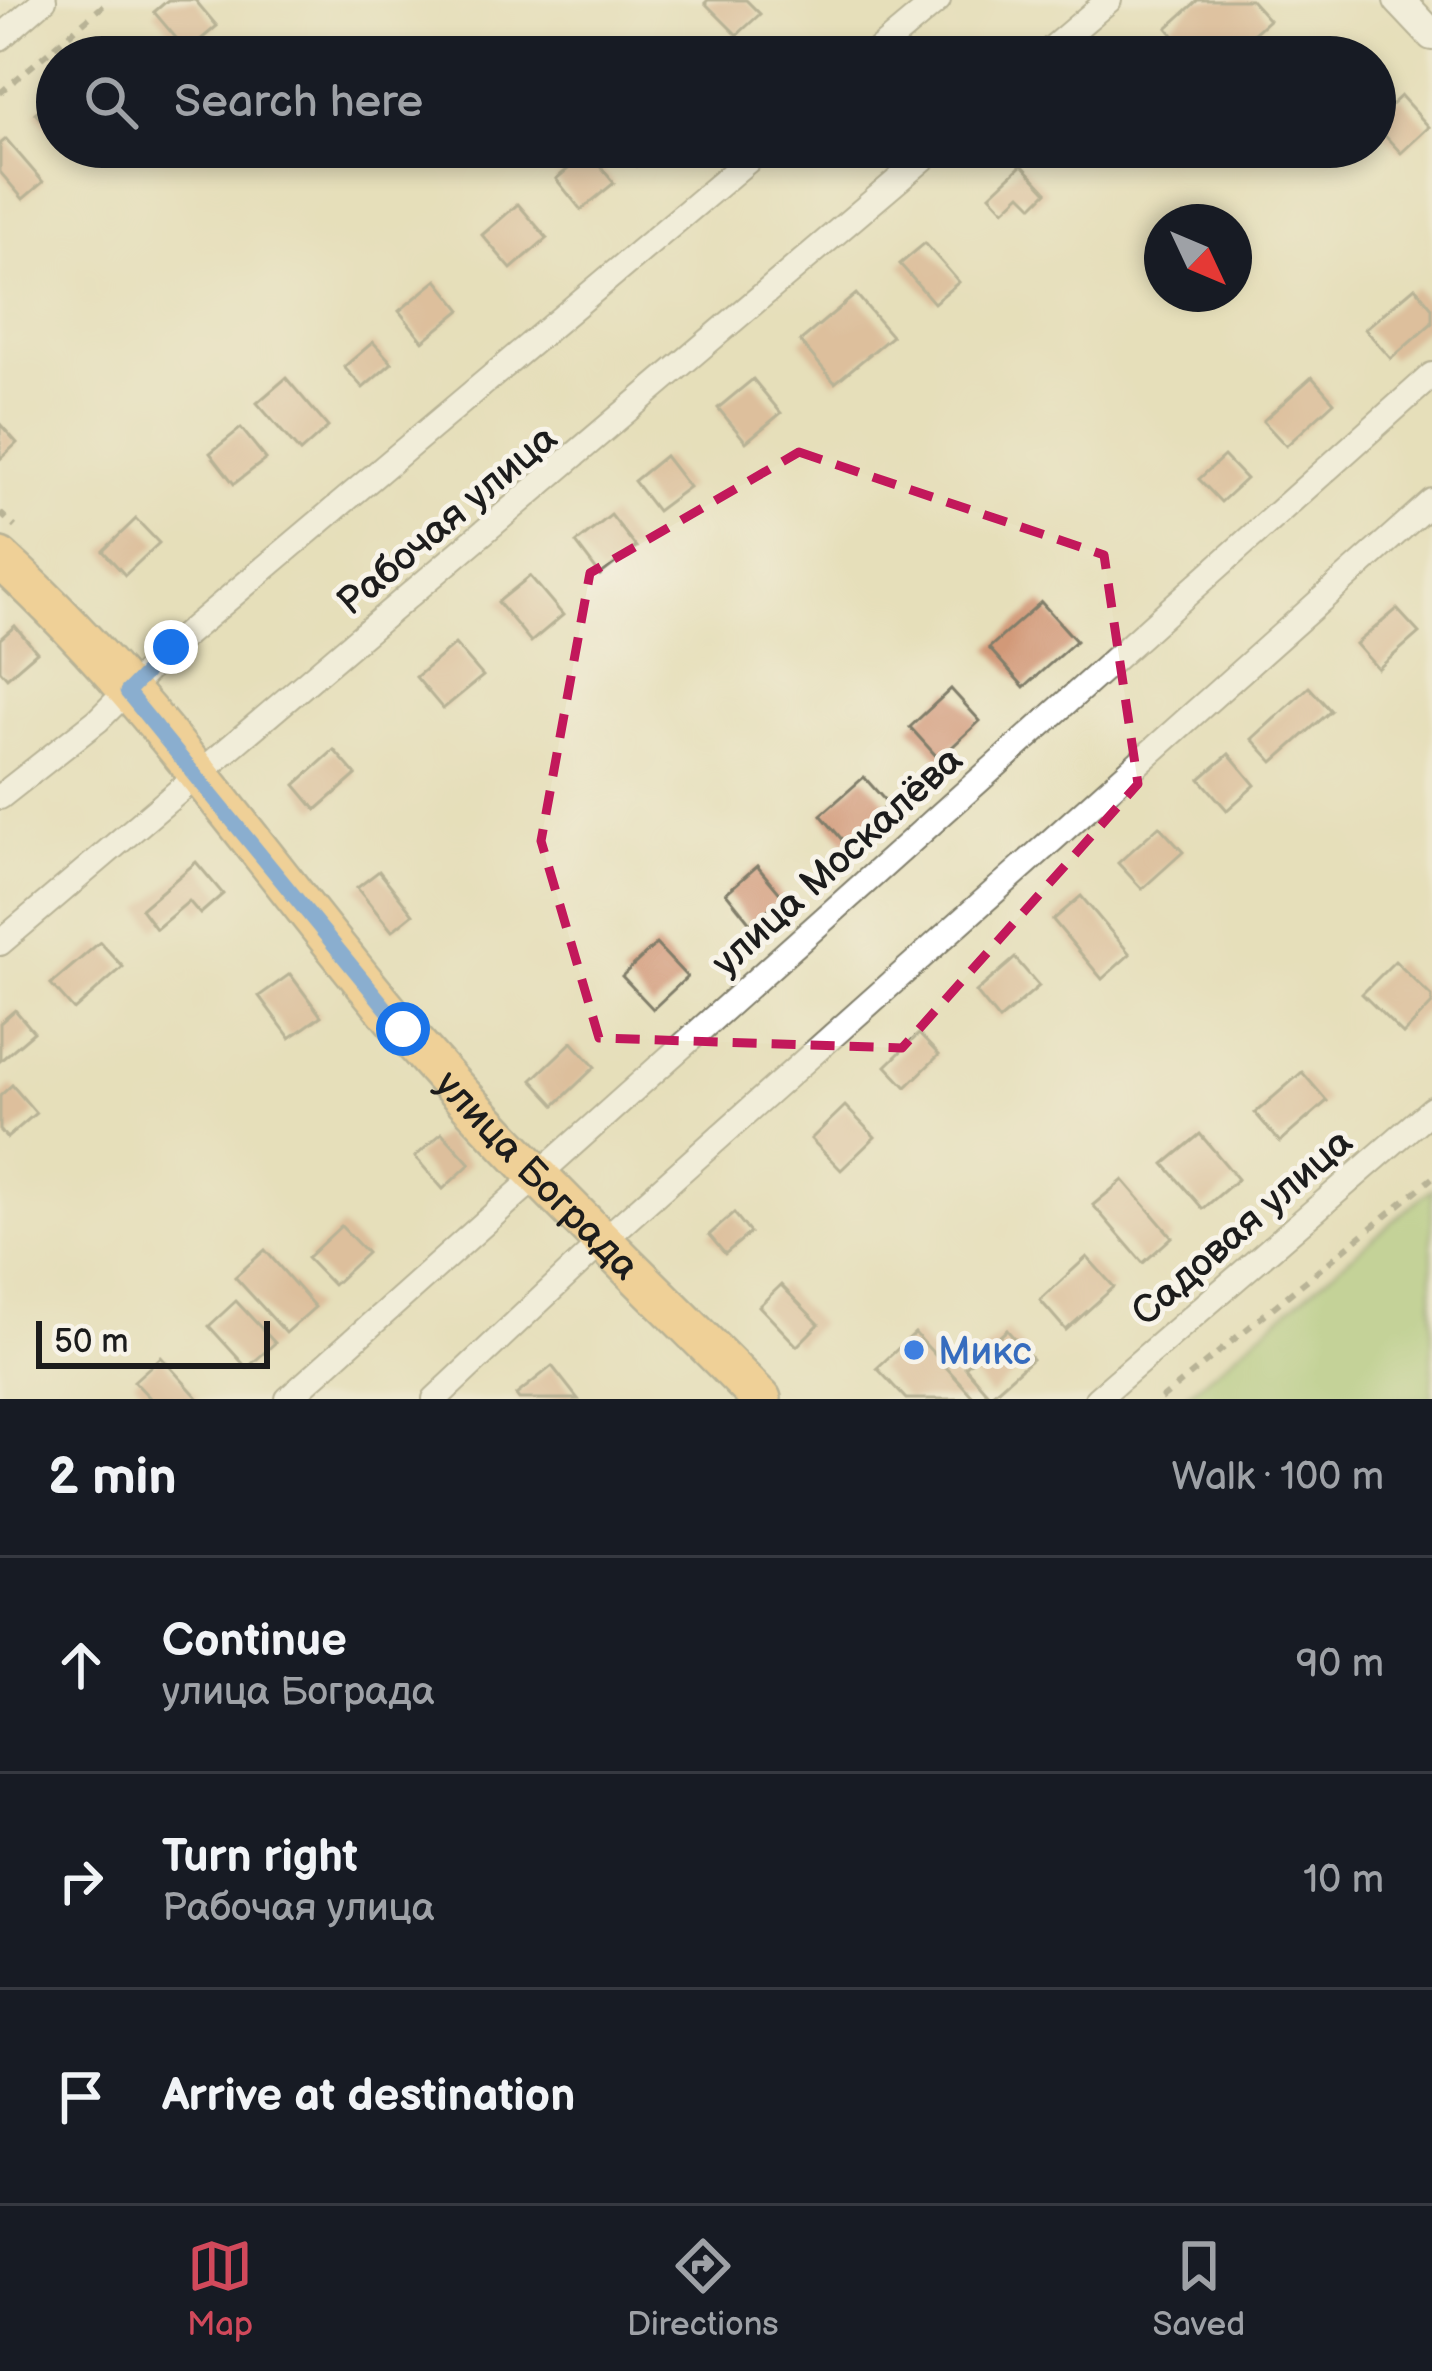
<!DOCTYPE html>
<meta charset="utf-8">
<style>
body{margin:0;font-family:"Balsamiq Sans",sans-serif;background:#20242c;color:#f1f3f6}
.compass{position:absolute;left:1144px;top:204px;width:108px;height:108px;border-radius:50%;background:#171b24;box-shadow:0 6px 18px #0003;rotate:134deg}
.scale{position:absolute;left:36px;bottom:30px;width:234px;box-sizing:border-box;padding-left:12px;border:6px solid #1c1c1c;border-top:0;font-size:33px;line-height:42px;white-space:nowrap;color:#1c1c1c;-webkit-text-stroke:9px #f7f3e8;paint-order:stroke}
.stop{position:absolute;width:36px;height:36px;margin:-27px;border:9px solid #1a73e8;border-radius:50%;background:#fff}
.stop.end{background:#1a73e8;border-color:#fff;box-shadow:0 3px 12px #0008}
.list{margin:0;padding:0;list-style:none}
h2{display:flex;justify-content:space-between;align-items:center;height:156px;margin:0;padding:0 48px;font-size:51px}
h2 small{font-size:39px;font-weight:400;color:#9ea1a6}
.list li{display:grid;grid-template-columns:78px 1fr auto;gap:36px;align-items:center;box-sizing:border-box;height:216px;padding:0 48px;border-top:3px solid #363941}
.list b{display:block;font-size:45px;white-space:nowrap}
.list p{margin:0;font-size:39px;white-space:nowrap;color:#9ea1a6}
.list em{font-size:39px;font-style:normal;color:#9ea1a6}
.icon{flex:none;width:66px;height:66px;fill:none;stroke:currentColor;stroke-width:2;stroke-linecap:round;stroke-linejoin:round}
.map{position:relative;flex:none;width:1432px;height:1399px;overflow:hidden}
.search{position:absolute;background:#171b24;box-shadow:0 6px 18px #0003;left:36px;right:36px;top:36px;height:132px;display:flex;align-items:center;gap:30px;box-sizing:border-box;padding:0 42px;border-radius:66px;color:#9ea1a6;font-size:45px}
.sheet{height:804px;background:#171b24}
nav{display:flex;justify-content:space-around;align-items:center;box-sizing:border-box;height:168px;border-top:3px solid #363941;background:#171b24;font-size:33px;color:#9ea1a6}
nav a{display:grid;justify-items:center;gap:6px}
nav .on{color:#d1495b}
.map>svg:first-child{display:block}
.pitch{fill:#9bc470;stroke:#5c7046;stroke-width:3}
.building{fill:#d29978}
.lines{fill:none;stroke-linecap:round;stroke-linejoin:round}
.minor-casing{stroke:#817e6b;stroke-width:28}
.tertiary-casing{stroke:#817e6b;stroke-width:34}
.primary-casing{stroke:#817e6b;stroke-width:44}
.path{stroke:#817e6b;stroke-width:6;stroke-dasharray:9 9;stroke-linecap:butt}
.minor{stroke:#fff;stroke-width:24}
.tertiary{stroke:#fff;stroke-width:30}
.primary{stroke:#fabe6d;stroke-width:39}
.route{stroke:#1a73e8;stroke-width:15}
.marked{fill:none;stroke:#c2185b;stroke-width:9;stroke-dasharray:24 15;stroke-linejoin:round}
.shop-dot{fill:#3f7fe0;stroke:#f7f3e8;stroke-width:4.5}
.labels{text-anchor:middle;stroke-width:10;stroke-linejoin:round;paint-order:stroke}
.street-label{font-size:39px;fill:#1c1c1c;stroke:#f7f3e8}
.shop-label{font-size:39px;fill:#366cbe;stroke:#f7f3e8;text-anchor:start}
</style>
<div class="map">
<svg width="1432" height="1399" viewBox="0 0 1432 1399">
<rect width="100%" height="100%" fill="#f7f3e8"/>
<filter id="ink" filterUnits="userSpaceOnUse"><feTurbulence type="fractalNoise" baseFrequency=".00833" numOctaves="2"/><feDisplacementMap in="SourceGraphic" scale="24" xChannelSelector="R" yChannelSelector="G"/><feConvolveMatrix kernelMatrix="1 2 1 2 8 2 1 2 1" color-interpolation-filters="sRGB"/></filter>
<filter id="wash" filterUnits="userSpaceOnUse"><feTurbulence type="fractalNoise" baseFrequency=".004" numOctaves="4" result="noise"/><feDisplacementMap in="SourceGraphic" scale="48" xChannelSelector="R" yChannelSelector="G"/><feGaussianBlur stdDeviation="2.7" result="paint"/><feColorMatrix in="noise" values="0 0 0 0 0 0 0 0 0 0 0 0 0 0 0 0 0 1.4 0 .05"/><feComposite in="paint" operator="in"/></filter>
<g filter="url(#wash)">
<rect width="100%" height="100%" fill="#e6dfba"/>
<!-- pitch -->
<path class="pitch" d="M1432,1188V1399H1182Z"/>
<g id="blocks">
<!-- building -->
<g class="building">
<path d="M168,0H195L217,26L187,51L154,12Z"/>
<path d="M708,0H746L760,14L737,35L705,3Z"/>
<path d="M1198,0H1251L1269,20L1227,57H1192L1167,28Z"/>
<path d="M118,41L131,57H99Z"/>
<path d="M57,93V137L35,113Z"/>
<path d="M1401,96L1429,127L1401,153L1375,125V120Z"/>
<path d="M6,139L43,182L23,199L0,172V144Z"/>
<path d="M621,147H660L636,166Z"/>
<path d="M588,152L614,183L581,210L556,179Z"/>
<path d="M1022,165L1047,192L1033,206L1021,194L1004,210L990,195Z"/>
<path d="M518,204L547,238L511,269L482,235Z"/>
<path d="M925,243L959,282L934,303L900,264Z"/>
<path d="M437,280L461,310L423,341L399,311Z"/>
<path d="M1415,287L1432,308V323L1391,359L1365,329Z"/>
<path d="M856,294L892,336L835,383L800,341Z"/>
<path d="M373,342L392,363L363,388L344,367Z"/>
<path d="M1312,377L1334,402L1286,446L1263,421Z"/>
<path d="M286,378L328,427L300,452L257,403Z"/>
<path d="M753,379L781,413L746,442L718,408Z"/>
<path d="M0,424L17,443L0,459Z"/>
<path d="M241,428L266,459L234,484L210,453Z"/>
<path d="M665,456L689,487L657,511L634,481Z"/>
<path d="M1224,456L1246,479L1221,502L1199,479Z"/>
<path d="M611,515L636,547L600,575L576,543Z"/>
<path d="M136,519L159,543L125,575L103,551Z"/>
<path d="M530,576L563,615L531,642L498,602Z"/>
<path d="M1041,602L1076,641L1024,687L989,648Z"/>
<path d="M1397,609L1419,633L1378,669L1356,644Z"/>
<path d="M15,626L37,652L7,678L0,670V639Z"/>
<path d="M455,644L483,676L443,709L416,677Z"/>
<path d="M1309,687L1331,711L1273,762L1252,739Z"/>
<path d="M951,689L980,721L939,759L910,727Z"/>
<path d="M334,750L356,775L316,810L295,785Z"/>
<path d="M1229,754L1255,785L1227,810L1200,779Z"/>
<path d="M864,777L888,804L845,843L821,815Z"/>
<path d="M1159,826L1183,852L1142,889L1118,863Z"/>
<path d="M196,862L223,894L200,914L189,901L156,929L141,909Z"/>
<path d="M757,866L783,897L751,924L726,893Z"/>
<path d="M379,871L413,914L392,931L357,888Z"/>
<path d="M1081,896L1130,954L1102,979L1053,920Z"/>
<path d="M100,942L123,967L74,1010L51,984Z"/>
<path d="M656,944L687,977L653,1009L622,976Z"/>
<path d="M1015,958L1039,986L999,1020L976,992Z"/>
<path d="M1395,961L1432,997V1004L1403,1034L1362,994Z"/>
<path d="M290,974L321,1016L290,1038L259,996Z"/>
<path d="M15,1010L34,1032L0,1061V1023Z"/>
<path d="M919,1034L939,1055L906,1087L886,1066Z"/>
<path d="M572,1042L595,1067L555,1105L532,1080Z"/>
<path d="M1302,1072L1327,1101L1280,1142L1255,1113Z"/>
<path d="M12,1085L36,1113L7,1138L0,1130V1096Z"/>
<path d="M845,1106L875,1137L841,1170L811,1139Z"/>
<path d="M442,1133L470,1164L443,1189L415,1157Z"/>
<path d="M1200,1134L1238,1179L1203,1209L1164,1164Z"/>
<path d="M1123,1180L1172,1237L1143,1263L1093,1205Z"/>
<path d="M734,1213L750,1233L725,1254L709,1235Z"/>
<path d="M341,1226L367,1253L333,1285L307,1258Z"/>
<path d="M265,1250L315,1307L286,1333L235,1277Z"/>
<path d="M1087,1257L1114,1287L1066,1330L1040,1300Z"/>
<path d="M781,1285L819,1324L797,1346L759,1306Z"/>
<path d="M236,1301L275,1343L247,1368L209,1326Z"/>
<path d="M1007,1330L1032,1359L990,1396L965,1367Z"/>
<path d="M915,1333L975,1399H906L877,1368Z"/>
<path d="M161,1357L199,1399H151L134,1381Z"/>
<path d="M552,1366L578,1399H519L516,1395Z"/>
</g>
</g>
</g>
<g filter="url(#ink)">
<use href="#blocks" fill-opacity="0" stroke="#817e6b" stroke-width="3"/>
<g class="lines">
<!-- minor casing -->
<g class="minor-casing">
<g id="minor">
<path d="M0,38L44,0"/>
<path d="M870,57L938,0"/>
<path d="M1042,57L1109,0"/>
<path d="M0,797L98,720L171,647L764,147"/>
<path d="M0,943L937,147"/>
<path d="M288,1399L1432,375"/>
<path d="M435,1399L604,1240L1432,501"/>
<path d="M1097,1399L1432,1109"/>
</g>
</g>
<!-- tertiary casing -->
<g class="tertiary-casing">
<path id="tertiary" d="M1399,0L1432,35"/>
</g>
<!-- primary casing -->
<g class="primary-casing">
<g id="primary">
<path id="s1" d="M0,558C152,696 269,871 401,1027C513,1158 640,1276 761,1399"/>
</g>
</g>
<!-- path -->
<g class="path">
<path d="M0,93L110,0"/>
<path d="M0,513L15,527"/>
<path d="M1161,1399L1432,1178"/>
</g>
<!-- minor -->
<use href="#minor" class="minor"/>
<!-- tertiary -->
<use href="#tertiary" class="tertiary"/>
<!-- primary -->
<use href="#primary" class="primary"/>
</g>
</g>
<g class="lines" filter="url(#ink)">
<!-- route -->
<path class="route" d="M171,647L127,692L403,1029"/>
</g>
<!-- marked area -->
<path d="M0 0H1432V1399H0ZM799,452L1104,555L1138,784L902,1048L599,1038L541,841L590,573Z" fill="#e6dfba" fill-opacity=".55" fill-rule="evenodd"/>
<path class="marked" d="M799,452L1104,555L1138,784L902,1048L599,1038L541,841L590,573Z"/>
<!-- markers -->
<circle class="shop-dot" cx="914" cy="1350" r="12"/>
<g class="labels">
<!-- street labels -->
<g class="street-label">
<text transform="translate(446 519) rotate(-40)" y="14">Рабочая улица</text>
<text transform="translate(836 860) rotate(-42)" y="14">улица Москалёва</text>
<text dy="14" stroke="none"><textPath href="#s1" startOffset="819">улица Бограда</textPath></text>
<text transform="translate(1241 1226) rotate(-41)" y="14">Садовая улица</text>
</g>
<!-- shop labels -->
<g class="shop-label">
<text x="938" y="1364">Микс</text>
</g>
</g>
</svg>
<svg class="compass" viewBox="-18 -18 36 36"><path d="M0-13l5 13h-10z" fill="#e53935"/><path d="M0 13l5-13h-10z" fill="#9ea1a6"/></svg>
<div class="scale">50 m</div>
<div class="stop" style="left:403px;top:1029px"></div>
<div class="stop end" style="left:171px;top:647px"></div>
<div class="search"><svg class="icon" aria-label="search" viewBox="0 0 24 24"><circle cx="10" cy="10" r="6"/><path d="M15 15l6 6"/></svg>Search here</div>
</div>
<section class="sheet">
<h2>2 min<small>Walk · 100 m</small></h2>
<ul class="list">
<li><svg class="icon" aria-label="ahead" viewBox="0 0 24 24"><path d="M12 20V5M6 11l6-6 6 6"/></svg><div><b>Continue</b><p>улица Бограда</p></div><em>90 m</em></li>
<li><svg class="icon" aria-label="right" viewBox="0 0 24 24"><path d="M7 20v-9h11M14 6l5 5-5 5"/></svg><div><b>Turn right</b><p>Рабочая улица</p></div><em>10 m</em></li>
<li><svg class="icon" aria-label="arrive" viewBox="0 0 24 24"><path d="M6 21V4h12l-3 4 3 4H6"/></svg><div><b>Arrive at destination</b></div></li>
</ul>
</section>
<nav>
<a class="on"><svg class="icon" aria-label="map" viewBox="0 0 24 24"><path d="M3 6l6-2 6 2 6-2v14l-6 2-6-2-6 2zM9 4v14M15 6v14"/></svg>Map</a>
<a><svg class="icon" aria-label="directions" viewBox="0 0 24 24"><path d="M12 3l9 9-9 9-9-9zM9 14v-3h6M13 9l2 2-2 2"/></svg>Directions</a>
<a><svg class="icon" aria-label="saved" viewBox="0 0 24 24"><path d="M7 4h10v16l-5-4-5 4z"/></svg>Saved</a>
</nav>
